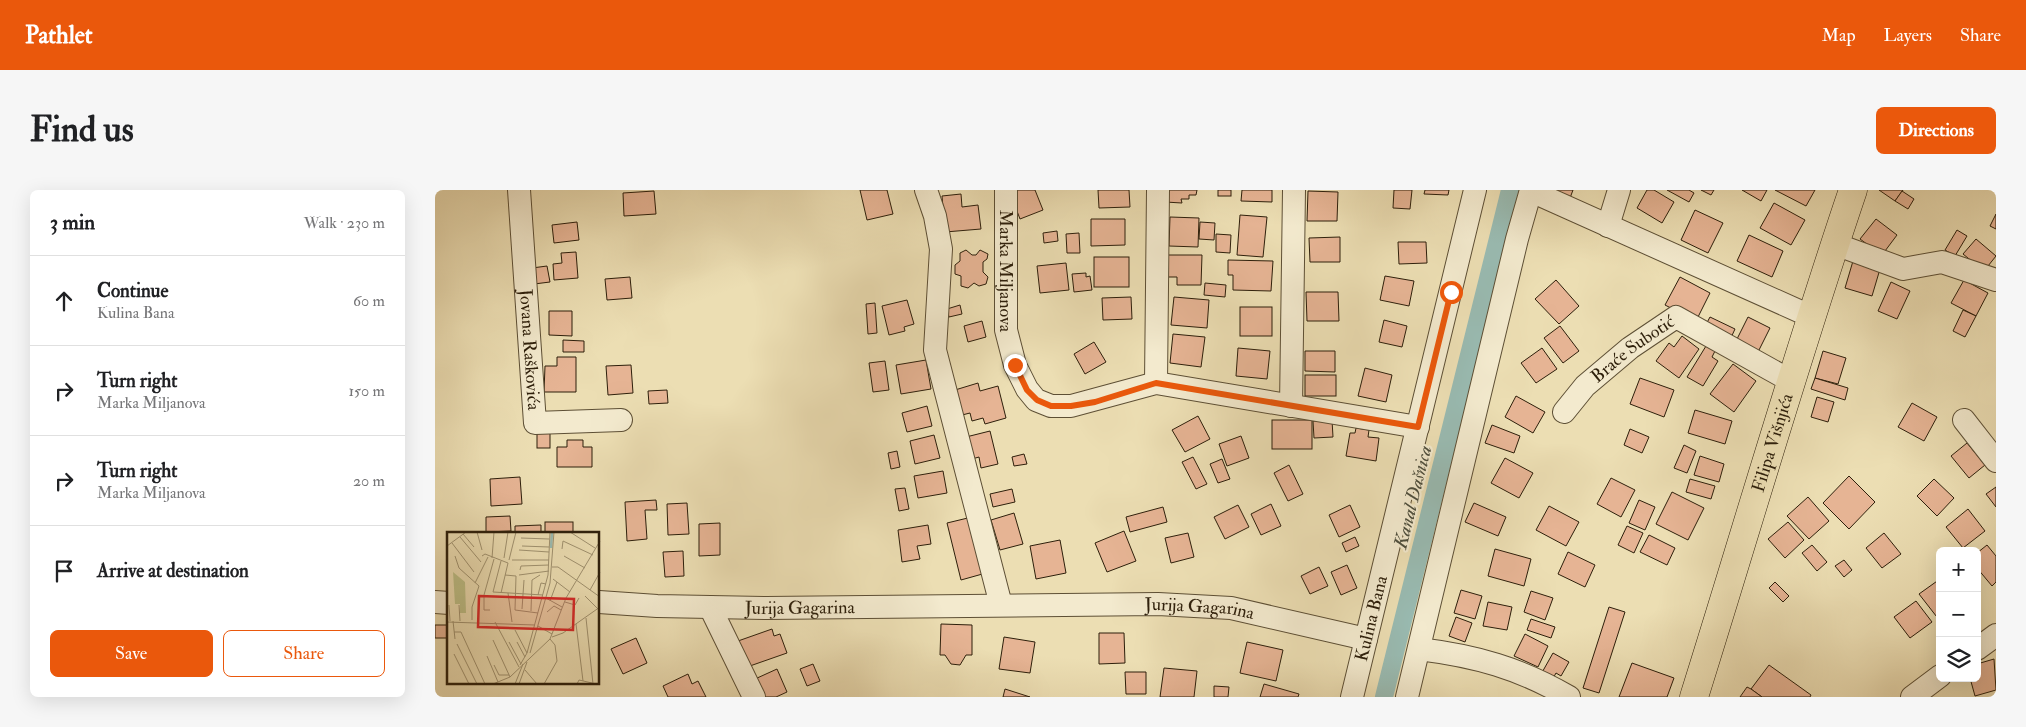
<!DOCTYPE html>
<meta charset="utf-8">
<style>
body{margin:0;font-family:"IM FELL Double Pica",serif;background:#f6f6f6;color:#202124}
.controls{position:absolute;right:15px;bottom:15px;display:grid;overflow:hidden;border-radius:8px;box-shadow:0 5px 20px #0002}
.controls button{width:45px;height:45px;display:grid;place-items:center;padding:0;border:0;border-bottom:1px solid #e0e0e0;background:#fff;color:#202124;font:25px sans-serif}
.stop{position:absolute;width:15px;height:15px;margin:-11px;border:4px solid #ea580c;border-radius:50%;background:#fff}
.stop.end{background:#ea580c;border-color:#fff;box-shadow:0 1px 5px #0008}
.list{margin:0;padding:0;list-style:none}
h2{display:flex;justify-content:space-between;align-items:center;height:65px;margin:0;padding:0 20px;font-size:21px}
h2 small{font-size:16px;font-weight:400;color:#757577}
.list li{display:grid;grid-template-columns:32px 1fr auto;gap:15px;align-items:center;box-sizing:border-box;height:90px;padding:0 20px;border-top:1px solid #e0e0e0}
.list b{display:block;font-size:19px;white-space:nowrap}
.list p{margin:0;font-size:16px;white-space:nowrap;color:#757577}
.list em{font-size:16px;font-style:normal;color:#757577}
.actions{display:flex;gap:10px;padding:15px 20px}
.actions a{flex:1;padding:11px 0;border:1px solid #ea580c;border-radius:8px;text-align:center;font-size:18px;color:#ea580c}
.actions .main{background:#ea580c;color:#fff}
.icon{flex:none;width:28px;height:28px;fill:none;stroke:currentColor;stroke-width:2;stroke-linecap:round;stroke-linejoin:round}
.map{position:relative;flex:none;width:1561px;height:507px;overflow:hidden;border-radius:8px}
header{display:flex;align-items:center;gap:30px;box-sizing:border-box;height:70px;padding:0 25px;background:#ea580c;color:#fff}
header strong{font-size:24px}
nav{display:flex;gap:28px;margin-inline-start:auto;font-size:18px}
.intro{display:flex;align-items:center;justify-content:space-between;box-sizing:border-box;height:120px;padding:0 30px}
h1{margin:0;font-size:35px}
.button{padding:12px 22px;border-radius:8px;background:#ea580c;color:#fff;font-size:18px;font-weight:700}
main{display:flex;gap:30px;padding:0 30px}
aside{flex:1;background:#fff;border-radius:8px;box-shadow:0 5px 20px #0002}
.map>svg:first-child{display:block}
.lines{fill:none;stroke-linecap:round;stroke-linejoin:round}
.canal{stroke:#99bbb2;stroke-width:18}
.building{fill:#e6b494;stroke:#2d1f0b}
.minor-casing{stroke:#5d4f35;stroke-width:24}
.major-casing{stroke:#2d1f0b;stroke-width:29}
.minor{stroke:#f3eace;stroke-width:22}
.major{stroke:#ecdeb3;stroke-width:28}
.route{stroke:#ea580c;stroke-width:6}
.labels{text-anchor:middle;stroke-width:4.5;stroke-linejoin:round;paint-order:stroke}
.street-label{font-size:18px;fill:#2d1f0b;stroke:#f3eace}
.water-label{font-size:19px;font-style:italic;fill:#4d4e3d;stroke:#f3eace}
.inset-river{fill:none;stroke:#99bbb2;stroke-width:2.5}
.inset-road{fill:none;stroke:#a09270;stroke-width:1}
.view{fill:#d62828;fill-opacity:0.15;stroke:#d62828;stroke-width:2.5}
.inset-edge{fill:none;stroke:#2d1f0b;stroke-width:2.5}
</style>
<header>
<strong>Pathlet</strong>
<nav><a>Map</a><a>Layers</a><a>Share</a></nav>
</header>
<div class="intro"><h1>Find us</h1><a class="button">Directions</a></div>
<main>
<aside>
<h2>3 min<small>Walk · 230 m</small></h2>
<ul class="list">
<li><svg class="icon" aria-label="ahead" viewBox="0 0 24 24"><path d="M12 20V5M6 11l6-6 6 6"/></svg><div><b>Continue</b><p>Kulina Bana</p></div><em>60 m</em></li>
<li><svg class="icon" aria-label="right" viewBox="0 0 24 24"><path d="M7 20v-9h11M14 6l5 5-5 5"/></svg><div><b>Turn right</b><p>Marka Miljanova</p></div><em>150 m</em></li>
<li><svg class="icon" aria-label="right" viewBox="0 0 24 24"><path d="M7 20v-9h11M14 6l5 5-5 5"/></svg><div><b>Turn right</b><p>Marka Miljanova</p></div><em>20 m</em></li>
<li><svg class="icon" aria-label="arrive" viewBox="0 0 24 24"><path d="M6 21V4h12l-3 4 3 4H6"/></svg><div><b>Arrive at destination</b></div></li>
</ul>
<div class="actions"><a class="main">Save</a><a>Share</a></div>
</aside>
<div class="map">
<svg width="1561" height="507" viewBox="0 0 1561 507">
<rect width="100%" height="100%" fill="#ecdeb3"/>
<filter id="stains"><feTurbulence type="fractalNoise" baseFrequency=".004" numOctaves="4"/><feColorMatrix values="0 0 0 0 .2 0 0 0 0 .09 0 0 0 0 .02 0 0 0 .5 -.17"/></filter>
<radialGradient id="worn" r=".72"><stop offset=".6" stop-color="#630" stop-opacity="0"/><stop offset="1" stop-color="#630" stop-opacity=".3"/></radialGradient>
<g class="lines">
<!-- canal -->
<path class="canal" d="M949,507L1075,0"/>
</g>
<!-- building -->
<g class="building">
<path d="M425,0H452L458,24L432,30Z"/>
<path d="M574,0H600L608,20L585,29Z"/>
<path d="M663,0H694L695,17L664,18Z"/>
<path d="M730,0H762L761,5H754V9H746L747,13L730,12Z"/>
<rect x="783" y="0" width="13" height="6"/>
<path d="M807,0H837V12L806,11Z"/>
<path d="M959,0H977L975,19L958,18Z"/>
<path d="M990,0H1014L1013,5L989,4Z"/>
<path d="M1123,0H1138L1135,8L1122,3Z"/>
<path d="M1212,0H1219L1239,12L1227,33L1202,18Z"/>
<path d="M1232,0H1254L1259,3L1254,12Z"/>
<path d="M1266,0H1279L1276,5Z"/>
<path d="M1307,0H1332L1326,11Z"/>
<path d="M1340,0H1380L1371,16Z"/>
<path d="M1444,0H1468L1460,11Z"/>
<path d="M219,1L221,24L189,26L188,3Z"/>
<path d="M873,1L903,2L902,31H872Z"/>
<path d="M1467,1L1479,9L1473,19L1460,11Z"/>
<path d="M526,4L527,17L543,15L546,39L510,42L507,6Z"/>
<path d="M1339,13L1370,30L1356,55L1325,38Z"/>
<path d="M1260,20L1288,33L1273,63L1246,50Z"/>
<path d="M1561,24V39L1555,36Z"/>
<path d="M805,25L832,27L828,67L802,65Z"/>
<path d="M735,27L764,28L763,57L734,56Z"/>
<path d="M656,29H690V55L656,56Z"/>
<path d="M1441,29L1462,45L1447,65L1425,49Z"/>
<path d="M142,32L144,50L119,53L117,35Z"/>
<path d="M765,32L780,33L779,50L764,49Z"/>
<path d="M1522,40L1532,46L1520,66L1510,60Z"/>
<path d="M622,41L623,51L609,53L608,43Z"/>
<path d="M644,43L645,63H632L631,44Z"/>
<path d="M781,44L796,45L795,63L781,62Z"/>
<path d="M1314,45L1348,61L1337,87L1302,71Z"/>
<path d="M905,47V72H875L874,48Z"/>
<path d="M1541,49L1561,66L1549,81L1528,64Z"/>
<path d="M963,52H991L992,73L964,74Z"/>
<path d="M531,60L537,65H541L545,60L553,64L552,69L548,72V82L553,87L551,94L544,96L539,93L533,98L526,96V86L520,84V75L525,71V63Z"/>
<path d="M141,62L143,88L119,90L118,74L127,73L126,63Z"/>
<path d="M730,65H767L766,95H742V87H730Z"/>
<rect x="659" y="67" width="35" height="30"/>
<path d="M793,70L838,71L836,101L798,100V85H793Z"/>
<path d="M1418,71L1445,79L1437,106L1410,98Z"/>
<path d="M631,73L634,100L605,103L602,76Z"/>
<path d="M112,76L115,92L99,94L97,78Z"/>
<path d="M651,83V87L655,86L657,100L639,102L637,84Z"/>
<path d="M950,86L979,91L974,116L945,110Z"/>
<path d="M195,87L197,108L172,110L170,89Z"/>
<path d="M1245,87L1275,103L1261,131L1230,115Z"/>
<path d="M1121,90L1144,116L1124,134L1100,109Z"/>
<path d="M1529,90L1553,103L1541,126L1516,113Z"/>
<path d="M1456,92L1475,101L1462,129L1443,121Z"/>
<path d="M770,93L791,95L790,107L769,105Z"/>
<path d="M871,102H903L904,131H872Z"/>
<path d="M696,107L697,129L668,130L667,108Z"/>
<path d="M739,107L774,110L772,138L736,135Z"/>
<path d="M472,110L479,134L469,137L470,141L454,145L447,116Z"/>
<path d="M440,113L442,143L433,144L431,114Z"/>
<path d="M525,115L527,124L514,127L512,119Z"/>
<rect x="805" y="117" width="32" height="29"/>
<path d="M1528,120L1541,126L1530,147L1518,141Z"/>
<path d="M114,121H137V146L114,145Z"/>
<path d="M1275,127L1300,139L1294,152L1268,140Z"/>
<path d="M1313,127L1335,138L1321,166L1299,155Z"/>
<path d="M949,130L972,136L967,157L944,152Z"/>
<path d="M547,131L551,147L533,152L529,136Z"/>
<path d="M1125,136L1144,161L1128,173L1109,148Z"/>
<path d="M738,144L770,147L766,177L735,173Z"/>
<path d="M1247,146L1264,159L1244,188L1221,171L1234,153L1239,157Z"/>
<path d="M128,150L149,151V162H128Z"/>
<path d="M659,152L671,172L650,184L639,164Z"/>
<path d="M1271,156L1280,161L1277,167L1283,171L1268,196L1252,187Z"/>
<path d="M803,158L835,161L832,189L801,186Z"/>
<path d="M1107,158L1122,179L1101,193L1086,173Z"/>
<path d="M870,161H900V182L870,181Z"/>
<path d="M1388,161L1411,168L1403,194L1380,188Z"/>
<path d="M122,167H141V202H109L110,176H122Z"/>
<path d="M491,170L496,199L466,204L461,175Z"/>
<path d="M450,171L454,200L438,202L434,173Z"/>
<path d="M1298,174L1321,191L1299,222L1275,204Z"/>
<path d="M196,175L198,203L173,205L171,176Z"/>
<path d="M930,178L957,185L951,212L923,206Z"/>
<rect x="870" y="185" width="31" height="21"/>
<path d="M1205,188L1239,200L1229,227L1195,214Z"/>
<path d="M1380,188L1413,198L1410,210L1376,199Z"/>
<path d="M543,193L545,201L563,196L571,228L550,234L548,228L537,231L535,223L527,225L520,200Z"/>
<path d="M232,200L233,213L214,214L213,201Z"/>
<path d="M1081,206L1110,222L1098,243L1070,227Z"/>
<path d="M1382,207L1399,212L1393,232L1376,227Z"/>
<path d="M1477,213L1502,227L1489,251L1463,237Z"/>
<path d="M492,216L497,236L472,242L467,223Z"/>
<path d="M1260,220L1297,231L1290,254L1253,243Z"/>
<path d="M763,226L775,249L750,262L737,240Z"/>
<rect x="837" y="230" width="40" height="29"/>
<path d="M897,230L898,247L879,248L878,231Z"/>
<path d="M1057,235L1085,246L1079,263L1050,253Z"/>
<path d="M921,238L934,240L933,247L944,248L941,271L911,266L915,243H920Z"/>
<path d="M1195,239L1214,247L1207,263L1189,255Z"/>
<rect x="102" y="241" width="13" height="17"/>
<path d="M555,241L563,274L546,278L544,267L537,269L531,247Z"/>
<path d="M499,245L505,268L480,274L475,251Z"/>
<path d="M806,246L814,268L792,276L784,254Z"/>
<path d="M132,250H148V257H157V277H122V257H132Z"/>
<path d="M1532,253L1550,275L1534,288L1516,266Z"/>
<path d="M1249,255L1261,261L1252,283L1239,278Z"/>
<path d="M462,261L465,277L456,279L453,263Z"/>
<path d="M589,264L592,274L579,276L577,267Z"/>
<path d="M1265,266L1289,274L1284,292L1259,285Z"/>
<path d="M758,267L772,294L761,299L747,272Z"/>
<path d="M1070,268L1098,283L1084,308L1056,293Z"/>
<path d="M787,269L795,289L783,293L775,274Z"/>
<path d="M854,275L868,304L853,311L839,283Z"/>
<path d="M508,281L512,303L483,308L479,286Z"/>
<path d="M1414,286L1440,312L1414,339L1388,313Z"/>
<path d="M85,287L87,314L56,316L55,289Z"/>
<path d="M1176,288L1200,300L1186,327L1162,314Z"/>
<path d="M1255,289L1280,296L1276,309L1251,302Z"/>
<path d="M1499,289L1519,308L1502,326L1482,306Z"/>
<path d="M1561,297V317L1551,304Z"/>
<path d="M470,298L474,319L464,321L460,299Z"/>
<path d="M577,299L580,312L558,317L555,304Z"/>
<path d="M1237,302L1269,318L1253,350L1221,334Z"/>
<path d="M1373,307L1394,331L1374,349L1352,326Z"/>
<path d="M221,310L222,320H210L212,349L192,351L190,312Z"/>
<path d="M1204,310L1220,317L1210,340L1194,333Z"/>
<path d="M252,313L254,344L233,345L232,314Z"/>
<path d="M1039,313L1071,327L1063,346L1030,332Z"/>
<path d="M836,314L846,336L826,345L816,324Z"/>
<path d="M803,315L814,337L790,349L779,327Z"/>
<path d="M915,315L925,337L904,347L894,325Z"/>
<path d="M1114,316L1144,332L1131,356L1101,340Z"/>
<path d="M728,317L732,332L695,342L691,327Z"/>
<path d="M1533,319L1550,341L1528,358L1511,337Z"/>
<path d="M579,323L588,354L565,360L556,330Z"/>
<path d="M75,326L76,341L51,342V327Z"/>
<path d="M537,327L551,383L526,390L512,333Z"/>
<rect x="110" y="332" width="28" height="11"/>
<path d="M1353,332L1369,350L1350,368L1333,349Z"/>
<path d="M285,333V365L264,366V334Z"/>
<path d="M106,335V343H80V336Z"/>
<path d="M493,335L496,354L482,356L485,369L467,372L463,340Z"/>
<path d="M1192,336L1208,343L1199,363L1183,355Z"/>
<path d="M689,341L701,371L672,382L660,353Z"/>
<path d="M753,343L759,367L736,373L730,348Z"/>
<path d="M1449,343L1466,364L1447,378L1431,358Z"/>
<path d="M1214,345L1240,358L1232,375L1205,362Z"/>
<path d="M920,347L924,356L911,362L907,353Z"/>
<path d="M625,350L631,383L601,389L595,356Z"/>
<path d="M1377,355L1392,372L1382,381L1367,363Z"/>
<path d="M1552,355L1561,366V392L1557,396L1542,378V363Z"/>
<path d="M1060,359L1096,369L1089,396L1053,386Z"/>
<path d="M248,361L249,386L230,387L228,362Z"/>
<path d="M1133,362L1160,375L1150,397L1123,384Z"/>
<path d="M1409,370L1417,380L1409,387L1400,376Z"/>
<path d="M912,375L922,398L906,405L896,382Z"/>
<path d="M884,377L893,396L875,404L866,386Z"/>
<path d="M1505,389V431L1484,404Z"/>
<path d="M1340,392L1354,406L1348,412L1334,398Z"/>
<path d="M1026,400L1047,406L1040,429L1019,423Z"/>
<path d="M1096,401L1118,408L1110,430L1089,422Z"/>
<path d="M1481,411L1497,432L1475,448L1459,427Z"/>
<path d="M1053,412L1077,417L1072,440L1048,436Z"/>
<path d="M1174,417L1190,422L1164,503L1148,498Z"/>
<path d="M1021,427L1037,433L1030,452L1014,446Z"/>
<path d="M1096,429L1120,437L1116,448L1092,440Z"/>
<path d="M506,434L537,435V465H531L525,475L516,474L510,465H505Z"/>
<rect x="0" y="435" width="13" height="13"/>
<path d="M337,439L339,446L345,444L352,463L312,477L303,451Z"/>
<path d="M664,443H689L690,473L664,474Z"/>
<path d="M1090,444L1113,456L1103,477L1079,466Z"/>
<path d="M569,447L600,452L595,483L564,479Z"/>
<path d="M201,448L212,473L188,484L176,459Z"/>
<path d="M812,452L848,460L841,491L805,483Z"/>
<path d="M1118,463L1134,472L1126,486L1121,483L1116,492L1105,486Z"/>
<path d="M1559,469L1561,500L1540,506L1535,488H1542V474Z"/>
<path d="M1197,473L1239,488L1232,507H1184Z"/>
<path d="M378,474L385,491L372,496L365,479Z"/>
<path d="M1334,475L1376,505L1375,507H1327L1316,499Z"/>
<path d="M729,478L762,481L759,507H725Z"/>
<path d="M342,479L352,502L341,507H328L320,489Z"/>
<path d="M690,482H711V504H691Z"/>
<path d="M253,484L257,494L263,491L271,507H233L228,496Z"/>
<path d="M829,494L864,504L863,507H825Z"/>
<path d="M779,496L794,497L793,507H779Z"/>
<path d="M1312,497L1316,499L1327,507H1305Z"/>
<path d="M570,499L595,507H568Z"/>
</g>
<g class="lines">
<!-- minor casing -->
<g class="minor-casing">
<g id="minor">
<path id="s1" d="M84,0L100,233L186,230"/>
<path d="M491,0L500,26L506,59L500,160L566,415"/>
<path id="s2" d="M571,0V140L580,175L592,199L601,210L616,216H636L721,193L983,237"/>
<path d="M1096,1L1375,126"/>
<path d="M1173,36L1184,0"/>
<path d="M1400,54L1468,79L1507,72L1561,90"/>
<path d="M721,193L723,0"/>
<path d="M856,216L859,0"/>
<path id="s3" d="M1129,222L1150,196L1195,158L1241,127L1356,191"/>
<path d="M1529,230L1561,271"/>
<path d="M0,412L14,413"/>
<path id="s4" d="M164,412L222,416L331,418L723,414L796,418L931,449"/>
<path d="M275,417L319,507"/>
<path d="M984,459C1041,466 1084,478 1134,507"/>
<path d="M1542,459L1561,445"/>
<path id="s5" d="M917,507L1040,0"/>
<path d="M972,507L1082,49L1096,0"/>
<path d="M1477,507L1505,486"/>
</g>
</g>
<!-- major casing -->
<g class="major-casing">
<g id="major">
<path id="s6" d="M1259,507C1312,338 1361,168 1418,0"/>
</g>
</g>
<!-- minor -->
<use href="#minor" class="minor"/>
<!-- major -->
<use href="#major" class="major"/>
</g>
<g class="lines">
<!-- route -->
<path class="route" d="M580,175L592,200L602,210L616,216H636L660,212L721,193L983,237L1016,102"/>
</g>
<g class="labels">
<!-- street labels -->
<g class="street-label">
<text dy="6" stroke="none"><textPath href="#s2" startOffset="81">Marka Miljanova</textPath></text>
<text dy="6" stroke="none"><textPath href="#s1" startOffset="160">Jovana Raškovića</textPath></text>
<text dy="6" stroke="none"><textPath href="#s3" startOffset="94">Braće Subotić</textPath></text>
<text dy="6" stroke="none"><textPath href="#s6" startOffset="266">Filipa Višnjića</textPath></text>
<text dy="6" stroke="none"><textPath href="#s4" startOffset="201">Jurija Gagarina</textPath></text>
<text dy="6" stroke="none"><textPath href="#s4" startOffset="601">Jurija Gagarina</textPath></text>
<text dy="6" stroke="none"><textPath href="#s5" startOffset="81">Kulina Bana</textPath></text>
</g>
<!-- water labels -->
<g class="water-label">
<text transform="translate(977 307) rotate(-76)" y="7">Kanal Dašnica</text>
</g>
</g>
<!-- overview -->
<g transform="translate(12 342)">
<rect width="152" height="152" fill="#ecdeb3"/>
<path d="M6,40L18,50L19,81H13V72H8Z" fill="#bec088"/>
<path class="inset-river" d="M104,16L105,0"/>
<path class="inset-road" d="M30,0L35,18M123,0L148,16M16,2L27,15M13,5L34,30M74,6L102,7M5,11L27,40M0,14L19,0M75,14L102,15M115,17L116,9L146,23M72,18L102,20M8,24L12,36L32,54L25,75V88M35,24L38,22L61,31L54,61M117,24L138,36M45,26L47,0M57,26L61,0M62,28L69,0M65,28H102M54,29L46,60L96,63M105,35H111L153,65M73,38L74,34L102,33M58,43L69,44L68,78L91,81M72,43L102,39M106,47L123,60M28,51L41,25M143,58L153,40M61,61L65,90M91,63L94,51L99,52M138,64L151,77M99,66L115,75M103,69L110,50M118,70L128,73L132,66M2,73L3,89M12,73L13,89M75,77L77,48M43,78H37V63L47,27M84,79L85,48L93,43M100,80L107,74L114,78M139,86L146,152M6,89L8,107M0,90L88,93M48,90L72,135M129,92L136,149M91,94L105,102M68,98L80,121M7,100H14L38,152M105,105L116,101L153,75M46,108L63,145M62,110L74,132M70,110L78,125M10,112L30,152M83,121L103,51L107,0M7,122L22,152M40,124L51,150M47,133L52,143H62M73,133L80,121L101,43L103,0M78,138L90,152M46,152L63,145L103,107L119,66L153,9M68,152L76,132M72,152L80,130M97,152L110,129L108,113L103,107M130,152L132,148L145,151"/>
<path class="view" d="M32,64L127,67L126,98L31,95Z"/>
<rect width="152" height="152" class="inset-edge"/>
</g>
<rect width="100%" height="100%" filter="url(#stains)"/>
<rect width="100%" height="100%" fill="url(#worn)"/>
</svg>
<div class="controls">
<button>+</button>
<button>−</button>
<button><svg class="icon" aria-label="layers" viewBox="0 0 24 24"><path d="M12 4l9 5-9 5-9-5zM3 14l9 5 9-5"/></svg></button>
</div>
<div class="stop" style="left:1016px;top:102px"></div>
<div class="stop end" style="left:580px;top:175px"></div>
</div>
</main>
